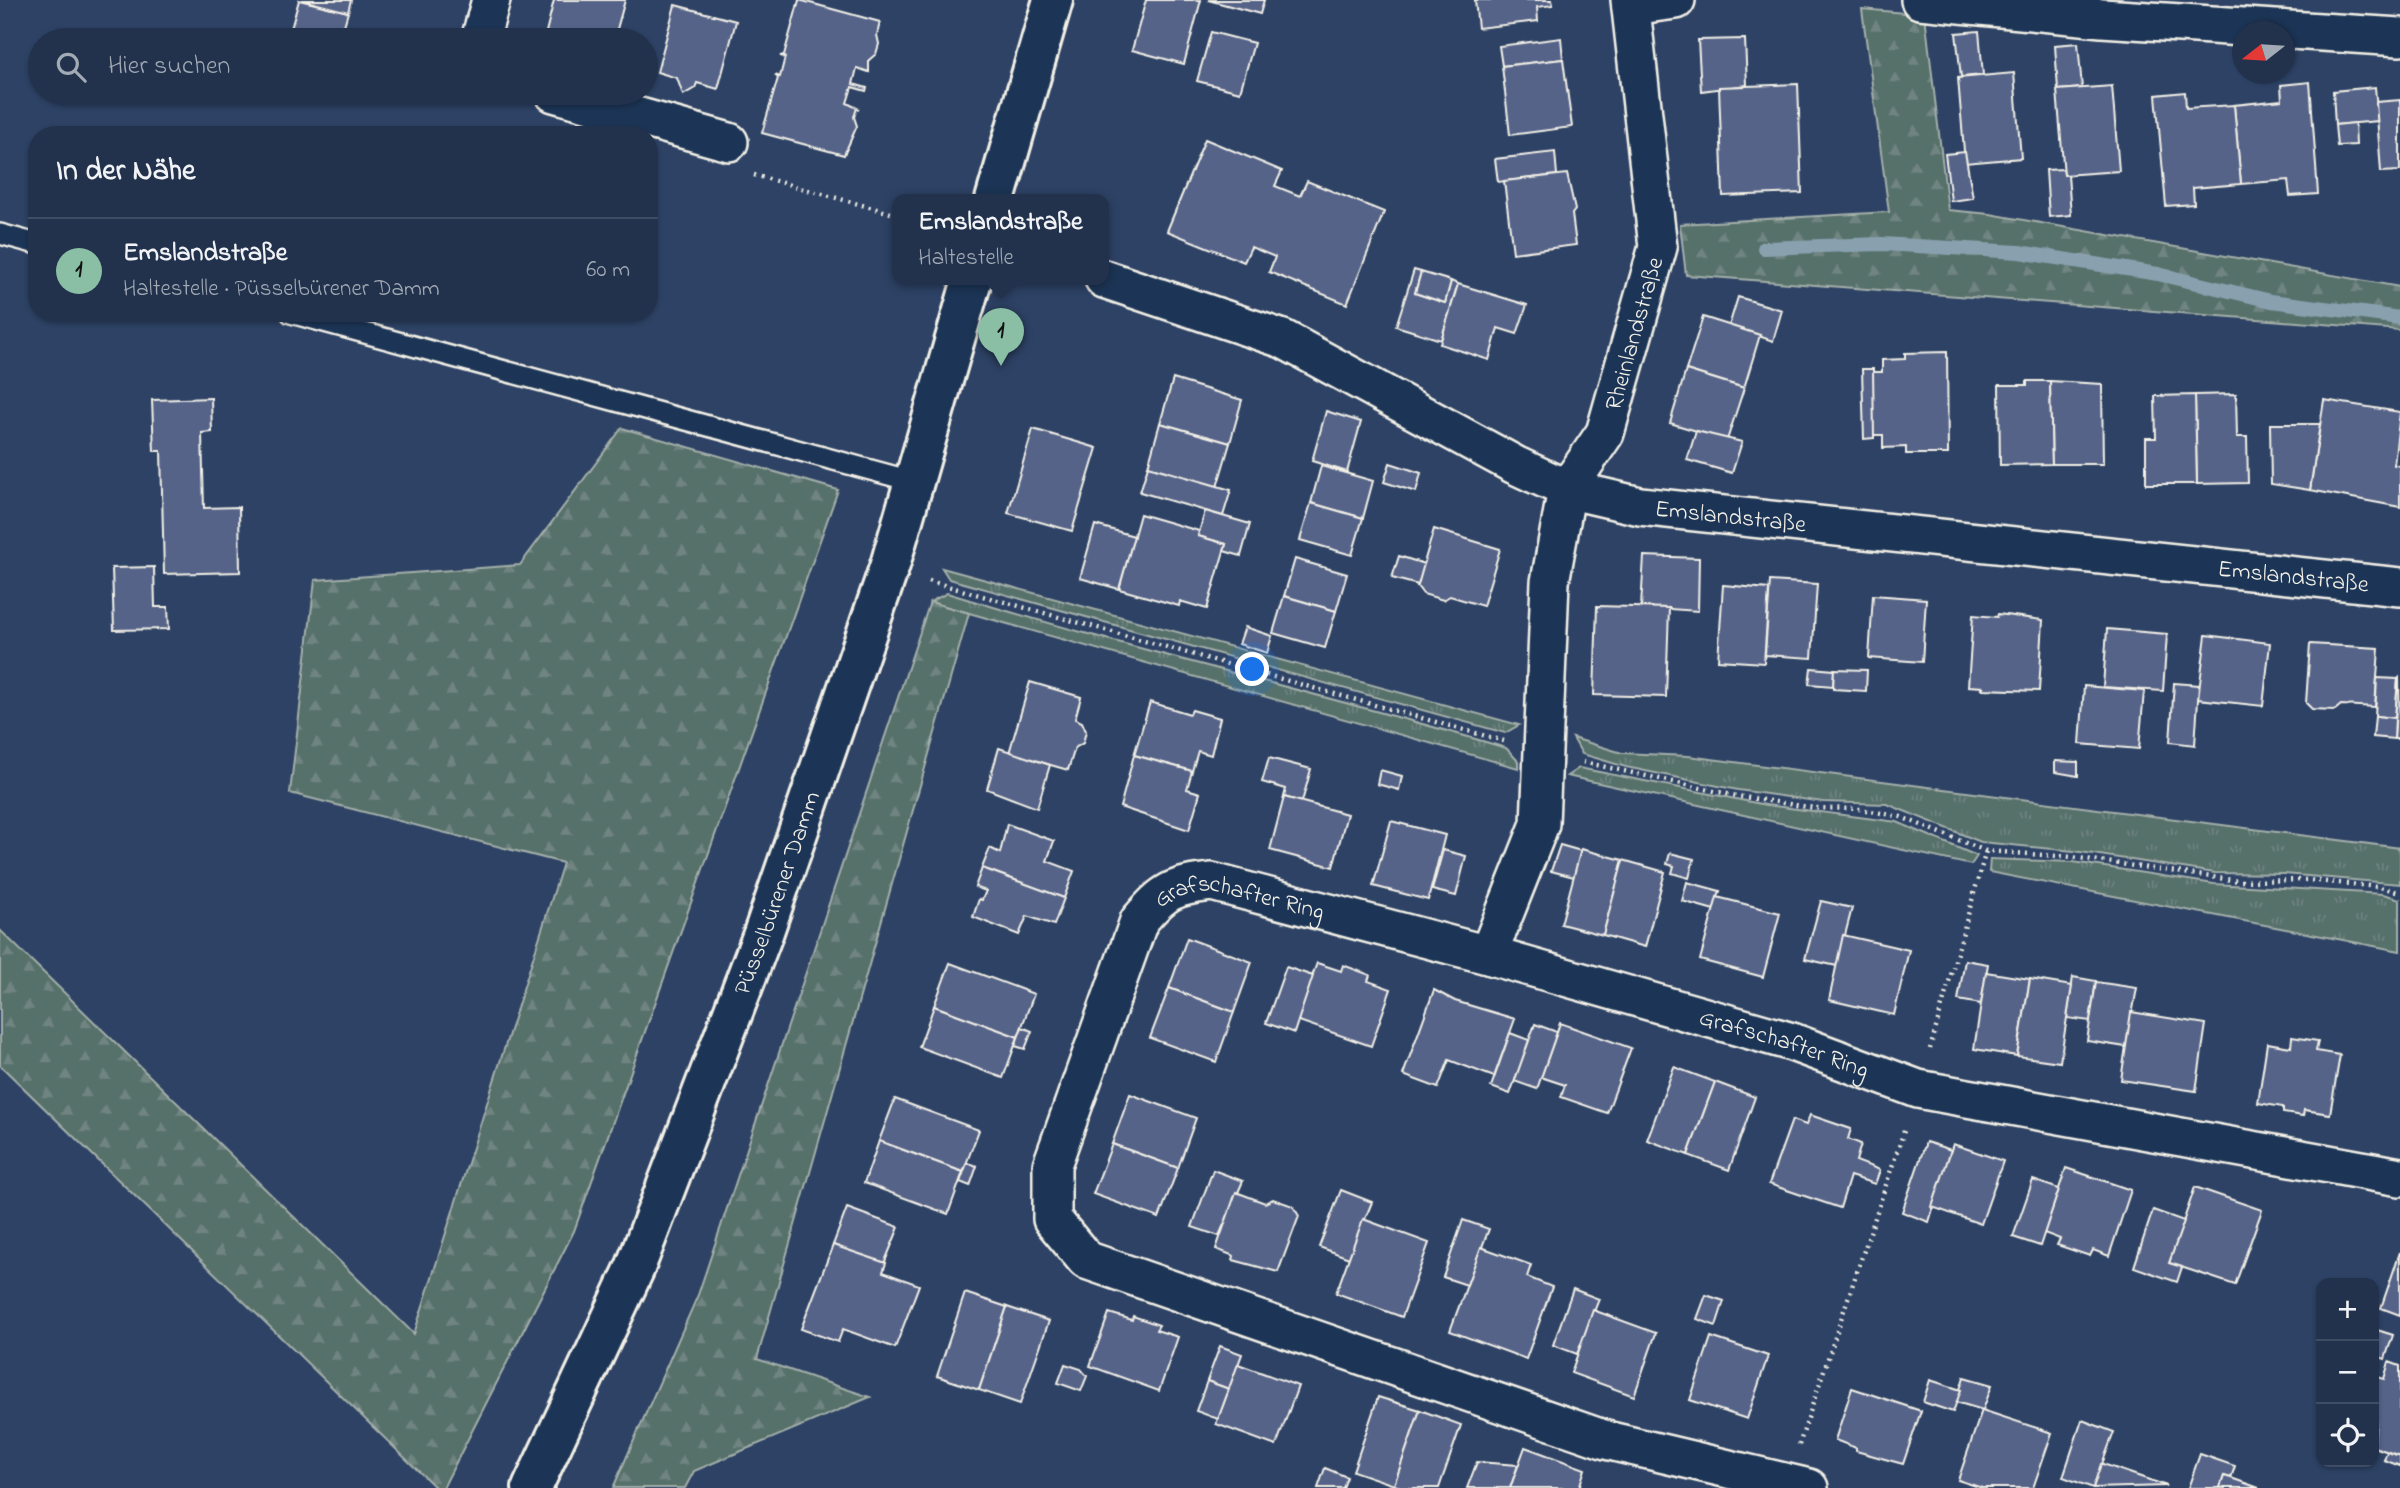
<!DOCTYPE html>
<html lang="de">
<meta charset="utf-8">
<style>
body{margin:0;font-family:"Indie Flower",sans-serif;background:#2e3e56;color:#f1f3f6}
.controls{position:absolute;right:21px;bottom:21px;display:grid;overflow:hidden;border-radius:14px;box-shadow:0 2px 5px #0004}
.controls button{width:63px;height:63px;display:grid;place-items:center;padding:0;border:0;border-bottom:2px solid #3f4d64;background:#22324c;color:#f1f3f6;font:35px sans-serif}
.compass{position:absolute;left:2232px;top:21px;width:63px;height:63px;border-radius:50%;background:#22324c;box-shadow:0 2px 5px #0004;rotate:253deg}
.you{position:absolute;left:1253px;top:670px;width:24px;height:24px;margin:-18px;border:5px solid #fff;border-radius:50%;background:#1a73e8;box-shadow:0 0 0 10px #1a73e833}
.badge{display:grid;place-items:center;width:46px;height:46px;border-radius:50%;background:#8abfa5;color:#111;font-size:23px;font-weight:700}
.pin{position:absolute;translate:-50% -58px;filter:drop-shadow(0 2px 4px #0008)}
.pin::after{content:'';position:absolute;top:37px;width:24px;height:21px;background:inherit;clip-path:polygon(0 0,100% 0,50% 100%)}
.popup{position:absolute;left:892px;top:194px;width:217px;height:91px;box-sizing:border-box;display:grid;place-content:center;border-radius:14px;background:#22324c;filter:drop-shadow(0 2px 5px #0005);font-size:23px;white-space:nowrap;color:#a2aab5}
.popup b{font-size:26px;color:#f1f3f6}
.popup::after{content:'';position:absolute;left:50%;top:100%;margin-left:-14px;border:14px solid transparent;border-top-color:#22324c}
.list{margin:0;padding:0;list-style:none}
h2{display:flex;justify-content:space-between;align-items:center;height:91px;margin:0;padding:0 28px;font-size:30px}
h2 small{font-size:23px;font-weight:400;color:#a2aab5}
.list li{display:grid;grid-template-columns:46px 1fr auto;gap:21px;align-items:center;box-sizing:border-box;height:105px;padding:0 28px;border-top:2px solid #3f4d64}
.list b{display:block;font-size:26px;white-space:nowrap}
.list p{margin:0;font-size:23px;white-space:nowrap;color:#a2aab5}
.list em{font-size:23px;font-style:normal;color:#a2aab5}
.icon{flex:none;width:38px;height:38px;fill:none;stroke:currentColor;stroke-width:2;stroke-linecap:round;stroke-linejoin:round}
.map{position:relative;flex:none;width:2400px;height:1488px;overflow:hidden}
.search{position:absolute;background:#22324c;box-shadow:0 2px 5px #0004;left:28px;top:28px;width:630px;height:77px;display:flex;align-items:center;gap:18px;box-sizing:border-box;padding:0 24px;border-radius:38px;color:#a2aab5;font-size:26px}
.panel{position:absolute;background:#22324c;box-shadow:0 2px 5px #0004;left:28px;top:126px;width:630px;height:196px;border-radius:28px}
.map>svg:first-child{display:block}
.grass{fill:url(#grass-tufts);stroke:#a5b0aa;stroke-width:2}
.forest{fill:url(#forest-firs);stroke:#a5b0aa;stroke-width:2}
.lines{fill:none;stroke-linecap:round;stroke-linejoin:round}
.stream{stroke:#89a1af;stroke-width:14}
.building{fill:#556389;stroke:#f4f1e8;stroke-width:2}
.lane-casing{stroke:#f4f1e8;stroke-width:24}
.street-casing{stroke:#f4f1e8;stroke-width:42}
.secondary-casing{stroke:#f4f1e8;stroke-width:44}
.path{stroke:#f4f1e8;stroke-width:4.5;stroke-dasharray:2 5;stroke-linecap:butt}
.lane{stroke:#1d3557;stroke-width:19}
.street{stroke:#1d3557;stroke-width:37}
.secondary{stroke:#1d3557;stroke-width:38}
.labels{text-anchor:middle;stroke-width:5;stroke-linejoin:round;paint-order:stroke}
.street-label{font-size:24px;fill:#f4f1e8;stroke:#1d3557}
</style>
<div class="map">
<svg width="2400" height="1488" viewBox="0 0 2400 1488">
<defs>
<pattern id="grass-tufts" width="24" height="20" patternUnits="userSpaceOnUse" patternTransform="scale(1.75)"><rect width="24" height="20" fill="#566f6b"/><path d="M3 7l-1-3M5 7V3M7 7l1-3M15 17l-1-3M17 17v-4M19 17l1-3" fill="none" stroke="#6f8480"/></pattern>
<pattern id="forest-firs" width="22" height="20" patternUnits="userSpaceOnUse" patternTransform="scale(1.75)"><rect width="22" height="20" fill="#566f6b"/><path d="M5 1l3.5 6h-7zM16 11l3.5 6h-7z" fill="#6f8480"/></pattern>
</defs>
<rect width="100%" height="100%" fill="#2d4265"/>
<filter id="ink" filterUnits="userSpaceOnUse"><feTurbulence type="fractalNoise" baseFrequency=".0143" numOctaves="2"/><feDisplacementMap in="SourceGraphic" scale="14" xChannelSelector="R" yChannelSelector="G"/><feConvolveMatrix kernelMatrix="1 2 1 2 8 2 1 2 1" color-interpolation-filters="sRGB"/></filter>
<g filter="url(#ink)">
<!-- grass -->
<g class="grass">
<path d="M942,568L1519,725L1505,733L949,579Z"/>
<path d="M947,593C1132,650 1321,693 1506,748L1518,761V768L930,602Z"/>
<path d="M1573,738L1622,753L1688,756L2400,848V884L2284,874L2215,873L2074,851L1981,842L1887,804L1823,802L1738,790L1626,767L1582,754Z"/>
<path d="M1579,768L1766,805L1897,822L1977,856L1971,865L1567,776Z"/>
<path d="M1990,859L2073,862L2214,884L2383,894L2400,899V951L1989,872Z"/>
</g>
<!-- forest -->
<g class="forest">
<path d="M1862,9L1925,15L1948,210L1990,214L2400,287V330L1686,275L1680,224L1889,212Z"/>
<path d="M622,428L838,490L574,1231L443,1488H436L0,1065V930L414,1334L563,863L290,793L315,580L520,565Z"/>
<path d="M930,602L969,613L757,1359L870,1397L694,1471L685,1488H613L698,1295Z"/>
</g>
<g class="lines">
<!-- stream -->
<path class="stream" d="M1764,248L1882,244L2019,252L2158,274L2271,301L2400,318"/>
</g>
<!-- building -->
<g class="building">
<path d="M299,0L348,12L340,40H288Z"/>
<path d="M302,0H351L348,12Z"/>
<path d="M554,0H625L614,40H576L546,32Z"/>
<path d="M799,0L880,22L877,35L879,44L876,54L869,60V72L857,68L853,84L867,88L866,91L852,87L847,103L859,109L857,108L854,117L857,126L844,155L762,133L778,78L775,75L780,77L785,57L780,56L784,55Z"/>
<path d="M1146,0H1201L1184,64L1132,50Z"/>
<path d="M1208,0H1264L1260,14Z"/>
<path d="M1475,0H1552L1553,5L1537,7L1538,21L1478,28Z"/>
<path d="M675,5L736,21L718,89L697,83L695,88L683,95L677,78L657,72Z"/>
<path d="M1979,31L1983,75L1961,77L1956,33Z"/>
<path d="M1211,32L1254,43L1240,92L1197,81Z"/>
<path d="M1561,38L1563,59L1502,66L1499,46Z"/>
<path d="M1745,39L1747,85L1701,91L1698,40Z"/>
<path d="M2078,43L2082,88L2058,90L2055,45Z"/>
<path d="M1563,59L1572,127L1510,135L1502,66Z"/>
<path d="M2014,73L2021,158L1965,163L1958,78Z"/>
<path d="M2310,82L2318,194L2290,196L2288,180L2241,184L2234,105L2282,100L2281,85Z"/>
<path d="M1798,84L1802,193L1723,196L1719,87Z"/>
<path d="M2112,86L2119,171L2064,175L2057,90Z"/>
<path d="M2375,87L2378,121L2335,125L2333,91Z"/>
<path d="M2185,92L2186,108L2234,105L2241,184L2193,188L2194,204L2166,206L2156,95Z"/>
<path d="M2400,100V171L2381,172L2376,102Z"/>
<path d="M2355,123L2356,145L2337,146L2335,125Z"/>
<path d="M1205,139L1282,171L1275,186L1300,196L1307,181L1384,212L1347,304L1269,272L1275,257L1251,247L1244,262L1167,231Z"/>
<path d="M1555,152L1557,175L1498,182L1495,159Z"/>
<path d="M1965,152L1973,198L1951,201L1945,154Z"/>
<path d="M2063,169L2064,175H2068L2071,215L2049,217L2046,170Z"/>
<path d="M1567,174L1575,210L1572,214L1576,245L1513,253L1504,181Z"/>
<path d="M1414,270L1421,272L1415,293L1445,303L1451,281L1458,284L1441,340L1396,326Z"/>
<path d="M1421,272L1451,281L1445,303L1415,293Z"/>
<path d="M1458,284L1527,305L1517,334L1498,328L1489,360L1440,344Z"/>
<path d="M1738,297L1782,310L1773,341L1729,326Z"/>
<path d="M1703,317L1760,335L1744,388L1686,370Z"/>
<path d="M1947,352L1948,454H1906V447L1883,448V435H1872L1871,372H1882V360L1905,359V353Z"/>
<path d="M1862,369H1873L1874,438L1864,439Z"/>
<path d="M1686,370L1744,388L1727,440L1670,423Z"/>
<path d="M1173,379L1242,400L1230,443L1160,423Z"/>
<path d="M2027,381H2050L2052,464L2000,465L1999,385H2027Z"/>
<path d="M2050,381L2102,384L2103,464H2052Z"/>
<path d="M2236,394L2237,437H2247L2248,483L2197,484L2195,395Z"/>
<path d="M2195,395L2197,484H2146V438H2156L2155,396Z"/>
<path d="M211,398L212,432L202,433L204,508L239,507L240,572L164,574L161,451H154L152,400Z"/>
<path d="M2324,400L2400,412L2394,465L2400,466V507L2310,490Z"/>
<path d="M1326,411L1361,422L1347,472L1312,461Z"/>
<path d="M1160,423L1230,443L1217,487L1148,466Z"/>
<path d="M2270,424H2320L2310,490L2271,484Z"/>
<path d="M1033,429L1097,448L1072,531L1008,513Z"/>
<path d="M1696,431L1742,442L1732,473L1687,460Z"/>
<path d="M1390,463L1421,473L1416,492L1384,482Z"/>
<path d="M1148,466L1231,490L1223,516L1140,492Z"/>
<path d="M1321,466L1373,481L1363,518L1311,503Z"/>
<path d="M1311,503L1363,518L1352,555L1300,540Z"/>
<path d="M1205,511L1250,524L1241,556L1224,551L1226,544L1198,536Z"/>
<path d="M1140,514L1199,531L1198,536L1226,544L1207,609L1180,601L1179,606L1119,589Z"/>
<path d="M1095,525L1134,536L1119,589L1080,578Z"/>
<path d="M1434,529L1500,549L1483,606L1450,596L1443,600L1423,594L1417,586Z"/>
<path d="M1399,556L1424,564L1418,585L1392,578Z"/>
<path d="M1644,556L1699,558L1698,611L1641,607Z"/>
<path d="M1295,559L1347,574L1336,611L1284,596Z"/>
<path d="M154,567L155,607H168L169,629L114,630L112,568Z"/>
<path d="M1770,581L1817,584L1812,658L1765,655Z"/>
<path d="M1723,585L1769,589L1764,663L1718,660Z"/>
<path d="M1873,595L1926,599L1922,662L1869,658Z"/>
<path d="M1284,596L1336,611L1325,648L1273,633Z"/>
<path d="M1597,606L1669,608L1666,697L1594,695Z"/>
<path d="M1998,614L2043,620L2039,691L1982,689L1983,687L1968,686L1973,615L1997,617Z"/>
<path d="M1245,627L1272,636L1267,653L1239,644Z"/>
<path d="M2107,629L2167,634L2163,691L2103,687Z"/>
<path d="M2206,635L2270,643L2263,706L2198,699Z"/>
<path d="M2310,644L2379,648L2375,707L2341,705L2335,710L2312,709L2306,703Z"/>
<path d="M1811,668L1834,670L1833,686L1809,684Z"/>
<path d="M1834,669L1867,670L1866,691L1833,689Z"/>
<path d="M2377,678L2398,679L2395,718L2375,716Z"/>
<path d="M2399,678L2400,739H2394L2398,679Z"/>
<path d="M1030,682L1081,697L1075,719L1082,722L1086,731L1083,743L1075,748L1068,770L1009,753Z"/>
<path d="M2174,683L2199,685L2195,745L2170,742Z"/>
<path d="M2084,686L2144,691L2139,749L2080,744Z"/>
<path d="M1150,702L1190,714L1192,710L1220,718L1211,755L1198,751L1192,771L1134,755Z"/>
<path d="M2375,716L2395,718L2394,739L2373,737Z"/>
<path d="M999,748L1050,765L1037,808L987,789Z"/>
<path d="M1134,755L1192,771L1187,789L1200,793L1189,830L1120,807Z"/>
<path d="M1269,758L1311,769L1302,802L1284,797L1286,789L1262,782Z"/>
<path d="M2055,761L2078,762V776L2055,772Z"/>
<path d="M1380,770L1402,776L1399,790L1377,784Z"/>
<path d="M1284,797L1347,814L1333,867L1270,850Z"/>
<path d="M1391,821L1445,835L1428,900L1373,886Z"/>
<path d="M1007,824L1054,841L1047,861L1074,871L1064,898L982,868L990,848L1000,853Z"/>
<path d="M1560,845L1581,851L1574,877L1551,871Z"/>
<path d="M1581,849L1623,860L1603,935L1561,924Z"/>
<path d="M1443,850L1466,856L1456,896L1432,890Z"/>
<path d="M1670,853L1694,859L1689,878L1672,873L1674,866L1667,864Z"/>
<path d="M1623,860L1665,872L1645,947L1603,935Z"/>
<path d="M982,868L1064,898L1054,925L1027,916L1019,935L973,917L979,899L982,900L986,891L975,887Z"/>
<path d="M1687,882L1720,891L1714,910L1682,901Z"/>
<path d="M1717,897L1780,913L1763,977L1700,960Z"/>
<path d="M1821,901L1852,908L1837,966L1805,959Z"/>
<path d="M1843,935L1909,950L1894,1015L1829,1000Z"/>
<path d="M1187,938L1252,962L1234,1012L1169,988Z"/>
<path d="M1965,960L1988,964L1981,1004L1958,1000Z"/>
<path d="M950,963L1034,994L1018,1037L934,1006Z"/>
<path d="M1317,963L1341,971L1343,965L1370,975L1368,981L1391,989L1371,1046L1296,1020Z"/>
<path d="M1286,967L1313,976L1294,1033L1266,1023Z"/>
<path d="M1986,972L2030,979L2017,1056L1974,1049Z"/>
<path d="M2073,977L2096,981L2090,1021L2067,1018Z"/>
<path d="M2030,979L2072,986L2060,1062L2017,1056Z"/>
<path d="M2096,982L2137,988L2126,1047L2087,1041Z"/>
<path d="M1169,988L1234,1012L1216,1062L1150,1038Z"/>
<path d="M1434,990L1455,1001L1515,1019L1494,1077L1449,1060L1438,1088L1403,1075Z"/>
<path d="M934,1006L1018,1037L1003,1078L919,1047Z"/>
<path d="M2131,1012L2206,1024L2196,1091L2121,1080Z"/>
<path d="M1560,1023L1631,1048L1607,1113L1561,1097L1565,1085L1541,1077Z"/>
<path d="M1535,1024L1557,1032L1537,1089L1514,1081Z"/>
<path d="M1022,1027L1032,1031L1025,1049L1015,1046Z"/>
<path d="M1510,1033L1529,1040L1510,1094L1491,1087Z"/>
<path d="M2292,1037L2318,1041L2316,1051L2340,1055L2330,1114L2304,1110L2303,1116L2283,1113V1107L2258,1103L2267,1043L2291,1047Z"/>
<path d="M1674,1067L1715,1082L1688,1155L1647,1140Z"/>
<path d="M1715,1082L1755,1097L1729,1170L1688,1155Z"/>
<path d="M1130,1094L1196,1118L1178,1168L1112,1144Z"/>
<path d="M895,1099L979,1130L963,1172L879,1141Z"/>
<path d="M1810,1115L1851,1129L1848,1139L1861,1144L1856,1161L1880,1170L1875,1184L1850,1176L1840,1208L1769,1184L1792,1120L1806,1125Z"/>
<path d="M879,1141L963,1172L948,1214L864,1183Z"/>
<path d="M1926,1142L1951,1150L1929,1222L1902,1212Z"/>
<path d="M1112,1144L1178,1168L1159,1218L1093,1194Z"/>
<path d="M1953,1144L2003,1161L1981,1224L1932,1207Z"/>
<path d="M967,1163L977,1166L970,1186L960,1182Z"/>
<path d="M2066,1168L2131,1190L2109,1256L2093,1250L2090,1256L2057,1245L2060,1239L2044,1233Z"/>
<path d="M1213,1170L1243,1181L1219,1236L1192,1227Z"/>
<path d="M2033,1180L2059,1189L2040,1246L2013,1237Z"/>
<path d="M2195,1187L2262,1210L2235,1285L2169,1263Z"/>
<path d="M1341,1190L1372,1202L1349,1258L1319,1247Z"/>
<path d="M1236,1192L1265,1203L1273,1199L1293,1206L1299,1216L1278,1272L1233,1260L1234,1256L1216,1249Z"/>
<path d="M847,1208L899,1227L884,1264L833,1245Z"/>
<path d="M2153,1210L2184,1221L2169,1263L2182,1267L2177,1282L2134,1267Z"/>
<path d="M1363,1219L1429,1243L1402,1317L1336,1293Z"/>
<path d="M1463,1220L1489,1229L1467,1285L1443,1277Z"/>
<path d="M833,1245L886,1263L883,1272L919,1285L895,1348L843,1329L838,1342L801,1329Z"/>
<path d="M1481,1247L1531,1265L1527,1277L1552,1287L1526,1359L1450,1331Z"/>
<path d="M2400,1252V1315L2381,1308Z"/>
<path d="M1573,1289L1599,1299L1577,1354L1553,1345Z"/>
<path d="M965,1293L1007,1307L979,1390L937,1376Z"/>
<path d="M1706,1295L1724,1301L1716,1326L1697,1319Z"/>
<path d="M1007,1307L1049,1321L1020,1404L979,1390Z"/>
<path d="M1593,1310L1656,1333L1634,1396L1571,1373Z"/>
<path d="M1109,1313L1132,1320L1133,1316L1159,1325L1156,1330L1178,1337L1159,1391L1090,1366Z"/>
<path d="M2374,1329L2393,1335L2385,1359L2374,1355Z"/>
<path d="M1711,1337L1768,1356L1747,1419L1690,1400Z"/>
<path d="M1220,1346L1242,1354L1229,1389L1207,1381Z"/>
<path d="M2389,1362L2400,1366V1456L2374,1447L2377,1400L2374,1390L2378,1377L2384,1379Z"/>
<path d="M1065,1364L1081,1369L1087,1376L1081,1391L1058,1383Z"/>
<path d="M1238,1364L1298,1386L1276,1446L1216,1424Z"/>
<path d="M1964,1377L1992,1385L1983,1410L1956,1402Z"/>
<path d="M1930,1380L1961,1390L1953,1412L1923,1402Z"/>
<path d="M1207,1381L1229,1389L1218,1419L1196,1411Z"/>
<path d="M1852,1388L1921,1411L1903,1464L1856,1451V1448L1835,1440Z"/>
<path d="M1378,1397L1420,1410L1394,1485L1353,1471Z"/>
<path d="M1420,1410L1461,1425L1439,1488H1404L1394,1485Z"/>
<path d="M1982,1410L2052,1433L2033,1488H1982L1958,1480Z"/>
<path d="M2082,1420L2114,1432L2093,1488L2063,1477Z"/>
<path d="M1525,1447L1585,1469L1579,1488H1510Z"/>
<path d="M2387,1452L2400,1456V1466L2384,1460Z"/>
<path d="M2200,1454L2235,1466L2231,1478L2224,1476L2220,1488H2188Z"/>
<path d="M1477,1462L1518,1465L1510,1488H1467Z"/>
<path d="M2101,1464H2103L2167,1486L2093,1488Z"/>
<path d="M1325,1468L1347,1477L1343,1488H1318Z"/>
<path d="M2224,1476L2231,1478L2259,1488H2220Z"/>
</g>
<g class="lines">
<!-- lane casing -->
<g class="lane-casing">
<g id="lane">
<path d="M0,234L37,244"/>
<path d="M291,313L915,482"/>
</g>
</g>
<!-- street casing -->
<g class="street-casing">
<g id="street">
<path d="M1920,0L2102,18L2400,37"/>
<path d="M1631,6L1676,0"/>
<path d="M480,40L491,0"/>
<path d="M554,93L729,142"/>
<path id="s1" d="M1104,279L1283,339L1515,465L1567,489L1640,506L2400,587"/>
<path id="s2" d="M1488,955L1540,824L1550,582L1567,489L1605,433L1658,247L1630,0"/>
<path id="s3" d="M1809,1488L1606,1440L1086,1260L1052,1219V1165L1139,921C1164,891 1173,886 1212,882L1488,955L1792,1042L1918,1089L2400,1177"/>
</g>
</g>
<!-- secondary casing -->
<g class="secondary-casing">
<g id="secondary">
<path d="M995,200L1053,0"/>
<path id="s4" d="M532,1488L635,1268L763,934L890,565L972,280"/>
</g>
</g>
<!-- path -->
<g class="path">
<path d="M754,175L898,215"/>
<path d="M929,581L1504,741"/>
<path d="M1583,762L1737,796L1815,808L1861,809L1901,817L1986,851L2072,857L2239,881L2307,880L2380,887L2400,892"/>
<path d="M1930,1049L1986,851"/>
<path d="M1799,1445L1905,1128"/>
</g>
<!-- lane -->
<use href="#lane" class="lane"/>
<!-- street -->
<use href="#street" class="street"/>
<!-- secondary -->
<use href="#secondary" class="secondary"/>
</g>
</g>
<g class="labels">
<!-- street labels -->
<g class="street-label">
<text dy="8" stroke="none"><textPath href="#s2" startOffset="649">Rheinlandstraße</textPath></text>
<text dy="8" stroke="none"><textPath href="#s1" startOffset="676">Emslandstraße</textPath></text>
<text dy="8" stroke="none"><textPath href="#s1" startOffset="1242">Emslandstraße</textPath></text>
<text dy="8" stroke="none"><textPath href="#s4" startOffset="644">Püsselbürener Damm</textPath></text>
<text dy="8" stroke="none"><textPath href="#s3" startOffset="1239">Grafschafter Ring</textPath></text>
<text dy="8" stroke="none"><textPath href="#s3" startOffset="1806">Grafschafter Ring</textPath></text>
</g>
</g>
</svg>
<div class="controls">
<button>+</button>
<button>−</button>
<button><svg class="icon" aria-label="locate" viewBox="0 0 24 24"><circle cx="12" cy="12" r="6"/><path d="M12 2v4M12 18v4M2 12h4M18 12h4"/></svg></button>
</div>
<svg class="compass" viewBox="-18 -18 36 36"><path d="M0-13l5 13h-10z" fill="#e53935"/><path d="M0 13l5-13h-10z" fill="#a2aab5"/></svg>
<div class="you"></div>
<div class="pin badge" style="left:1001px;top:366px">1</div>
<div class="popup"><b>Emslandstraße</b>Haltestelle</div>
<div class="search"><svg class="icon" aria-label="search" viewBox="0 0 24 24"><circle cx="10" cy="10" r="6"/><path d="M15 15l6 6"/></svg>Hier suchen</div>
<section class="panel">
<h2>In der Nähe<small></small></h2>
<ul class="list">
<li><span class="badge">1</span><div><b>Emslandstraße</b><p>Haltestelle · Püsselbürener Damm</p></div><em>60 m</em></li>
</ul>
</section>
</div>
